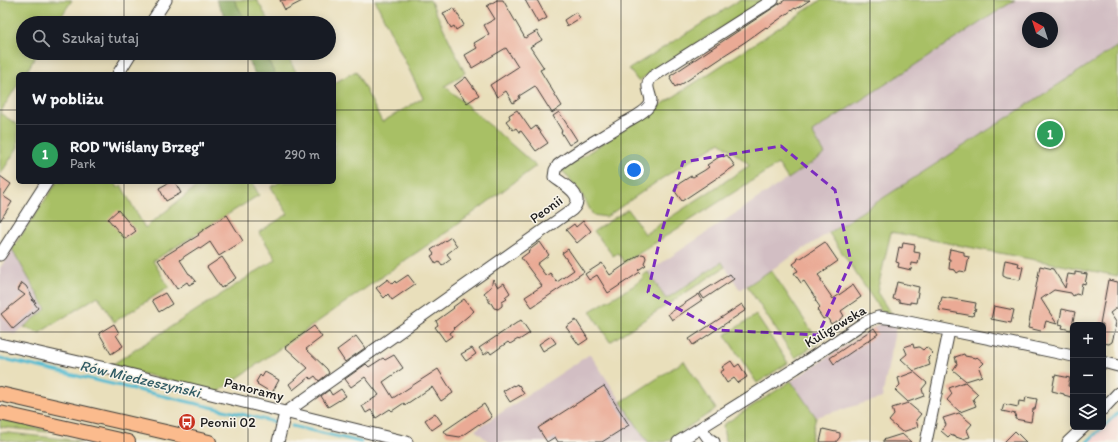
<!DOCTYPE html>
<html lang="pl">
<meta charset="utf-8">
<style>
body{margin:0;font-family:Itim,sans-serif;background:#20242c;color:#f1f3f6}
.controls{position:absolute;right:12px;bottom:12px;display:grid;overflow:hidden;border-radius:6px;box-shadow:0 2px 10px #0003}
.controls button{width:36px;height:36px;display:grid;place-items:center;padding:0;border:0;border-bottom:1px solid #363941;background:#171b24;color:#f1f3f6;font:20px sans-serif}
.compass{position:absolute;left:1022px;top:12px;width:36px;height:36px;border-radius:50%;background:#171b24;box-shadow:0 2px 10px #0003;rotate:321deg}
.you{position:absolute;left:634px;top:170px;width:14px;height:14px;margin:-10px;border:3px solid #fff;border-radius:50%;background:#1a73e8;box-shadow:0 0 0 6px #1a73e833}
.badge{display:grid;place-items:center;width:26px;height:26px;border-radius:50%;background:#0f766e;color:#fff;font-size:13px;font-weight:700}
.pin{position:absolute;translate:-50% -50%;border:2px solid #fff;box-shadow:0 1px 4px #0006}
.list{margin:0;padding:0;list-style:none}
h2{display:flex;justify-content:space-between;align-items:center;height:52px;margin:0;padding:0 16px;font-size:17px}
h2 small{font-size:13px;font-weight:400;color:#9ea1a6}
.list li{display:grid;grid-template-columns:26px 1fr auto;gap:12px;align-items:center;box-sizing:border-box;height:60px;padding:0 16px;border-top:1px solid #363941}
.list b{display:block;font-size:15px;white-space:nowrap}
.list p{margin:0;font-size:13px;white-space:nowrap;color:#9ea1a6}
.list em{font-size:13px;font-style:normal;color:#9ea1a6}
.icon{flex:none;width:22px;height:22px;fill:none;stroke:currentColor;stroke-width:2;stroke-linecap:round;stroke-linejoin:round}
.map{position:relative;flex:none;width:1118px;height:442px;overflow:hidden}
.search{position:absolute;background:#171b24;box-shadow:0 2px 10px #0003;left:16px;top:16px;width:320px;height:44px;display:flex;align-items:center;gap:10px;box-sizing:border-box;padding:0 14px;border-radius:22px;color:#9ea1a6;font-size:15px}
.panel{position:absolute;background:#171b24;box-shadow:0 2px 10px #0003;left:16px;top:72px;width:320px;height:112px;border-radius:6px}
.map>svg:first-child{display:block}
.built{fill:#f7d0cd}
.industrial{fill:#d2bec3;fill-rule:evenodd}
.green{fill:#a8c065;stroke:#626e40}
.forest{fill:#86a65a;stroke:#51613b}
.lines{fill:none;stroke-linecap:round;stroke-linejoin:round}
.stream{stroke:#54bcd2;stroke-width:3}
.building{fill:#eaaa95}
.minor-casing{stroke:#3b3934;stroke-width:13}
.major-casing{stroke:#3b3934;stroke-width:16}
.minor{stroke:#fff;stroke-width:11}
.major{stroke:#fbbb8d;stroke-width:14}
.marked{fill:none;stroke:#7b2cbf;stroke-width:3;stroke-dasharray:8 5;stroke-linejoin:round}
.grid{fill:none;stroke:#1c1c1c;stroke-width:1;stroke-opacity:0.55}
.labels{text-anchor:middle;stroke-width:3;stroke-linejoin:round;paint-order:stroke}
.street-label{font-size:14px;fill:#1c1c1c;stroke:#f7f3e8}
.poi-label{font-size:14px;fill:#1c1c1c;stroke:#f7f3e8;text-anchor:start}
.water-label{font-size:15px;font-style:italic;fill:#325c65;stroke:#f7f3e8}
</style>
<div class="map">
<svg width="1118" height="442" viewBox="0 0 1118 442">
<rect width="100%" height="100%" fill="#f7f3e8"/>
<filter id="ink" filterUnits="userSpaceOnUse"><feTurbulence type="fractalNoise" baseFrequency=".025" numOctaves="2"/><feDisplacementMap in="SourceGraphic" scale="8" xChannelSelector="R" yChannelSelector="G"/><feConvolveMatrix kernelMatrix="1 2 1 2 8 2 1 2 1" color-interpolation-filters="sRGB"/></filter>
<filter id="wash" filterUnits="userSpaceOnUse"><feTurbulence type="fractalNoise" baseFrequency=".012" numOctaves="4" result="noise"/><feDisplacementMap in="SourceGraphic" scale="16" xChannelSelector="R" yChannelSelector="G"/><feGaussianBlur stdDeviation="0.9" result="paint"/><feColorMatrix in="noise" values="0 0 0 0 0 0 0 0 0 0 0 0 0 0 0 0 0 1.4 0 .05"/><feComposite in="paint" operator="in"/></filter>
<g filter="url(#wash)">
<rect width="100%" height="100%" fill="#e9dfbb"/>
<!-- built -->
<path class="built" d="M1118,415V442H1089Z"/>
<!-- industrial -->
<g class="industrial">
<path d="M1015,0H1118V46L740,290L722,262L666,299L648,272L824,154L812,132ZM1028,18H1052V42H1028Z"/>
<path d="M12,249L46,309L15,334L0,331V268Z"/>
<path d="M880,323L896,326L882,398L816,417L791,381Z"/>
<path d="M590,354L648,442H489L475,430Z"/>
</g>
<!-- green -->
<g class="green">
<path d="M0,0H72L57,23H23V53H38L25,74H18V84L0,113Z"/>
<path d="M234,0H257L270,23H247Z"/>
<path d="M375,0H430L465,73L445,86L536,166L453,228L407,259L218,392L110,366L276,259L259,232L288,214L271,187L280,182H334V83L356,71L382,122L423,98Z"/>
<path d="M740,0H765L638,81L629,69Z"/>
<path d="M821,0H1015L812,132L825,154L788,179L778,164L624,263L618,253L613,256L594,231L628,209L645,234L750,165L720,142L661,179L606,217L593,215L581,193L562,170Z"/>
<path d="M1118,46V276L891,232L877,292L891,314L881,311L829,233Z"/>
<path d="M264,53H286L297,74H275Z"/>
<path d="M0,113L18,125V147L0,175Z"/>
<path d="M57,182H115L118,188L121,185L145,228L202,182H252L259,195L153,261L169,287L114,322L98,296L39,333L24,327L46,309L12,249Z"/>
<path d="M722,262L725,267L610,342L590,311L633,286L643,278L642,276L648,272L666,299Z"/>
<path d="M771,270L819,342L795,358L747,286Z"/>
<path d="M756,315L788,363L757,383L725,335Z"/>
<path d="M684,361L716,409L665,442H648L621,402Z"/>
<path d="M791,381L816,417L810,442H730L725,441L723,425Z"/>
<path d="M0,419L48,430L47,432L0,427Z"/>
<path d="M0,432L72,440L82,442H13L0,439Z"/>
</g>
<!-- forest -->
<g class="forest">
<path d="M216,0H234L247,23H229Z"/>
<path d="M244,53H264L275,74H255Z"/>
</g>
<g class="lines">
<!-- stream -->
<g class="stream">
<path d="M0,358L275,422"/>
<path d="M292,426L361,442"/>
<path d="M1087,442L1118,413"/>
</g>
</g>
<g id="blocks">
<!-- building -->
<g class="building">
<path d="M280,0H304L285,10Z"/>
<path d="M497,0H503L525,38L537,31L542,40L530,47L544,68L540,70L562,106L552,113L535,86L519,96L520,98L513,103L506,91L497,97L490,85L518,67L506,48L472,68L465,55L477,48L474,43L489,34L484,25L495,19L487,6Z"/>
<path d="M525,0H537L547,18L538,23Z"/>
<path d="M785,0H810L796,9L795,8L767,28L766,27L745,42L723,56V57L708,67V66L694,75V76L679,86L678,85L675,87L670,79L671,78L670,76Z"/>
<path d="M454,8L464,25L456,30L454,26L451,28L443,13Z"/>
<path d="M576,12L580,18L567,26L564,20Z"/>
<path d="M466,77L479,95L467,103L454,86Z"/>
<path d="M517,110L531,130L536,126L548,143L536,151L521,131L519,132L516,128L513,130L506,121L510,118L509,115Z"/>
<path d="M559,112L577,140L569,145L561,132L562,131L553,116Z"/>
<path d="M722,155L723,157L727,155L735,166L682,201L674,190L678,187L677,185L691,176L693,177L705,170L709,167L707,165Z"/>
<path d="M0,176L11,184L3,196L12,202L0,221Z"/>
<path d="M170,182H175L181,193L166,201L159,188Z"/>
<path d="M118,210L136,231L125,239L108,219Z"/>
<path d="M227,215L243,241L219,256L210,242L200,249L199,247L185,256L180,260L189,274H190L196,281L189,285L187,282L177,289L158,260L199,235L198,234L206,228Z"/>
<path d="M583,221L591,231L577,243L566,230L574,224L576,227Z"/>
<path d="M451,237L457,246L447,254L451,259L442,266L439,262L436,264L431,256L434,254L431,250Z"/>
<path d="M540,242L549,255L537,264L546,276L550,273L557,282L574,270L562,253L568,249L584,272L532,307L525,297L542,286L521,258L529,252L528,251Z"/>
<path d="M825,242L838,261L818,275L822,280H820L833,299L853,285L861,297L841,311L844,316L840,319L839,322L836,321L831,324L827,317L823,319L817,310L820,307L815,300L816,299L804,281L801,283L794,273L798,271L793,264L797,261L798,258H801Z"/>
<path d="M903,243L915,245L914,252L920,253L918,264L912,263L911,270L898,267L899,263L896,262L899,247L902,248Z"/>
<path d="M950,249L964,252V256L969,257L966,272L960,271L957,273L955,270L949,269L950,259H948Z"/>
<path d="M642,254L645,255L646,258L644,263L646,265L638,270L640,272L608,293L597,275L589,280L585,274L602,263L610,275L639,255Z"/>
<path d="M222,257L236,278L221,288L207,267Z"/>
<path d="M1005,260L1019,263L1018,266L1023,267L1020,280L1007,278L1003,276V272Z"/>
<path d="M1040,266L1053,269L1065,288L1068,274L1075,275V272L1087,274L1085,284L1082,283L1080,295L1076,294L1073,296L1071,293L1054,290L1041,299L1057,324L1046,321L1044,328L1041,331L1028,328Z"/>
<path d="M730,274L734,279L704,299L700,293Z"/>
<path d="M408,275L415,284L392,300L388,294L384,298L376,288L388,279L392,284L395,281L396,283Z"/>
<path d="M493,279L498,287L504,283L510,293L505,297L507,299L502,302V306L498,309L494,308L491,303L489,302V300L484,293L491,287Z"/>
<path d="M1108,280L1118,282V307L1110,313L1116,322L1115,327H1116L1112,342L1109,344L1103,343V324H1100Z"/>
<path d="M897,282L919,287L916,303L910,302V304L904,303L899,302V300L893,299Z"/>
<path d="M22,283L26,286L36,303L31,299L38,308L13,329L1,314L25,295L18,290Z"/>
<path d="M165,293L172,304L159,312L152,300Z"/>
<path d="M699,294L702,300L672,320L668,314Z"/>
<path d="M942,297L976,303L975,308L976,310L974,311L973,316L939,310L940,305L939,303L941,301Z"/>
<path d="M464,299L474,311L454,328L455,329L450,333L452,336L445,341L435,327L438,325L436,321L454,308L453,307Z"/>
<path d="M742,304L746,310L693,345L689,339Z"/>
<path d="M994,306L1014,310L1011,323L991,319Z"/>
<path d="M1062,309L1075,312L1071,330L1062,328L1063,325L1059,324Z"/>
<path d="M521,320L530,333L519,340L518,339L510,344L508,342L491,354L489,351L484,355L479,348Z"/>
<path d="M576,320L588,339L579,345L566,327Z"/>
<path d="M114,324L119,333L116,335L123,346L111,354L99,333Z"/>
<path d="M314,326L322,337L306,349L327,369L329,373L319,381L315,376L311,379L309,377L293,390L289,384L308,368L285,347Z"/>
<path d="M874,328L878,334L834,364L830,358Z"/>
<path d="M356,336L365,348L345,362L337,350Z"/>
<path d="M551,336L556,343L543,351L539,344Z"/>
<path d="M913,344L914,348L919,347L923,350L926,347L933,353L928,358L930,365L914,371L901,359L907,354L904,347Z"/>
<path d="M472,348L476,354L466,361L461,354Z"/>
<path d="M964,354L965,356L976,358L977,357L984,363L979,368L982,376L966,381L953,370L957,364L955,357Z"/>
<path d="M394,355L403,368L383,382L393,398L438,369L453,393L441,401L432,387L405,405L404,403L392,411L390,409L376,418L371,410L366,413L362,406L379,395L365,377L351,387L345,379L366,364L369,367L383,358L385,360Z"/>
<path d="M731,361L735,367L739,364L747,377L738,383L734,378L727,383L720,372L724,370L722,367Z"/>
<path d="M265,372L279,380L272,393L257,384L258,383L256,382L260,375L262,377Z"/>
<path d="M914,372L927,383L922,389L924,396L908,402L895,390L900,385L898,378Z"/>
<path d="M1055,375L1070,378L1068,386L1073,387L1071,397L1064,395V394L1052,391Z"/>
<path d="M965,382L978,394L973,399L976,406L960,412L947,400L952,394L949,388Z"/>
<path d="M517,384L518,386L519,385L524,394L510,402L503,391L513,385L514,386Z"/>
<path d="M604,386L629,425L602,442H558L555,437L547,442L538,428Z"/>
<path d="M341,389L346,396L328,407L321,396L329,390L332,395Z"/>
<path d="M1026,397L1037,399L1035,409H1033L1031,422L1015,419L1016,414L1002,411L1004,404L1018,407L1019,401L1025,402Z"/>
<path d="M908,403L921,414L916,420L918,427L902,432L889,421L894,415L892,408Z"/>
<path d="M484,404L492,417L480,425L479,424L460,437L447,435L444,431Z"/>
<path d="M435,413L442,423L432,430L425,420Z"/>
<path d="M959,413L972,424L967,430L970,437L962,439L950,435L948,437L941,431L946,425L943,418Z"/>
<path d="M823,429L840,433V437L836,442H820Z"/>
<path d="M1015,431L1026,442H1004Z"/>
<path d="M902,434L911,442H883V440Z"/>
</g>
</g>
</g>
<g filter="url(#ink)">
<use href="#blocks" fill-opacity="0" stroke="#3b3934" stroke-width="1"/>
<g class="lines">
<!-- minor casing -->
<g class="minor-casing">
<g id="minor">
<path d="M151,23L166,0"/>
<path d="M118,74L131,53"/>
<path d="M0,255L47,182"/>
<path d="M0,344L101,367L407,442"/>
<path d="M1103,362L1118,366"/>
<path d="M1103,409L1118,393"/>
<path d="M701,428L708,438L714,442"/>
<path d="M278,442L285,413L572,210C587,196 564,185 554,177L555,170L558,165C579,149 604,136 626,122C633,118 644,113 649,106C656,97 641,88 652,77L773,0"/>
<path d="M678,442L796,368L865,322L878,317L894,319L1073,356"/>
<path d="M926,442L949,331"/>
<path d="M1068,442L1084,427"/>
</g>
</g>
<!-- major casing -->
<g class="major-casing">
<g id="major">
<path d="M0,394L209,442"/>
<path d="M0,413L128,442"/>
</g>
</g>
<!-- minor -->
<use href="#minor" class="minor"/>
<!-- major -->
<use href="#major" class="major"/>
</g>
</g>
<!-- marked area -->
<path class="marked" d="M781,146L835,190L851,262L818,335L717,330L648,292L661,234L683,162Z"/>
<!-- grid -->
<path class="grid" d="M124,0V23M248,0V23M373,0V442M497,0V442M621,0V442M745,0V442M870,0V442M994,0V442M124,53V74M248,53V74M0,110H18M334,110H1118M124,182V442M248,182V442M0,221H1118M0,332H1073M1103,332H1118"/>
<!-- icons -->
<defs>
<g id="bus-disc" transform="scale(0.9)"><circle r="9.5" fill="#c8321e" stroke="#f7f3e8"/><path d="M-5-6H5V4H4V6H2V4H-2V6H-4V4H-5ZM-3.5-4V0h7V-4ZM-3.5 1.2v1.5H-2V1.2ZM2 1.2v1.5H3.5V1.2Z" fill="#fff"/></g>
</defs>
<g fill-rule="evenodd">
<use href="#bus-disc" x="187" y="422"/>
</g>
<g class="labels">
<!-- street labels -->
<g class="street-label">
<text transform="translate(546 209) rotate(-36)" y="5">Peonii</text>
<text transform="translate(835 326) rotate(-31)" y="5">Kuligowska</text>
<text transform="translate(254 389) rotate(14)" y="5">Panoramy</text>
</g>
<!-- poi labels -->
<g class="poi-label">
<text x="200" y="427">Peonii 02</text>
</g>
<!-- water labels -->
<g class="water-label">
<text transform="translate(140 379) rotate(13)" y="5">Rów Miedzeszyński</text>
</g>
</g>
</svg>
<div class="controls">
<button>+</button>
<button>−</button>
<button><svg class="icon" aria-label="layers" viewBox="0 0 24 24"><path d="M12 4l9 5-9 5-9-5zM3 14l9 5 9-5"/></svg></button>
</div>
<svg class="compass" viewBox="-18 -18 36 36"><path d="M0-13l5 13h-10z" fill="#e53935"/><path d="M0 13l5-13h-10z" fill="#9ea1a6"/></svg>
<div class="you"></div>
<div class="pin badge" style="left:1050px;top:134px;background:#2e9e5b">1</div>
<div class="search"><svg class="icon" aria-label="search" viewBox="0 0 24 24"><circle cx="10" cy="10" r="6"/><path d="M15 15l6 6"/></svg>Szukaj tutaj</div>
<section class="panel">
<h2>W pobliżu<small></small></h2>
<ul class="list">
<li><span class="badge" style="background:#2e9e5b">1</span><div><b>ROD &quot;Wiślany Brzeg&quot;</b><p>Park</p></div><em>290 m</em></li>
</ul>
</section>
</div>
